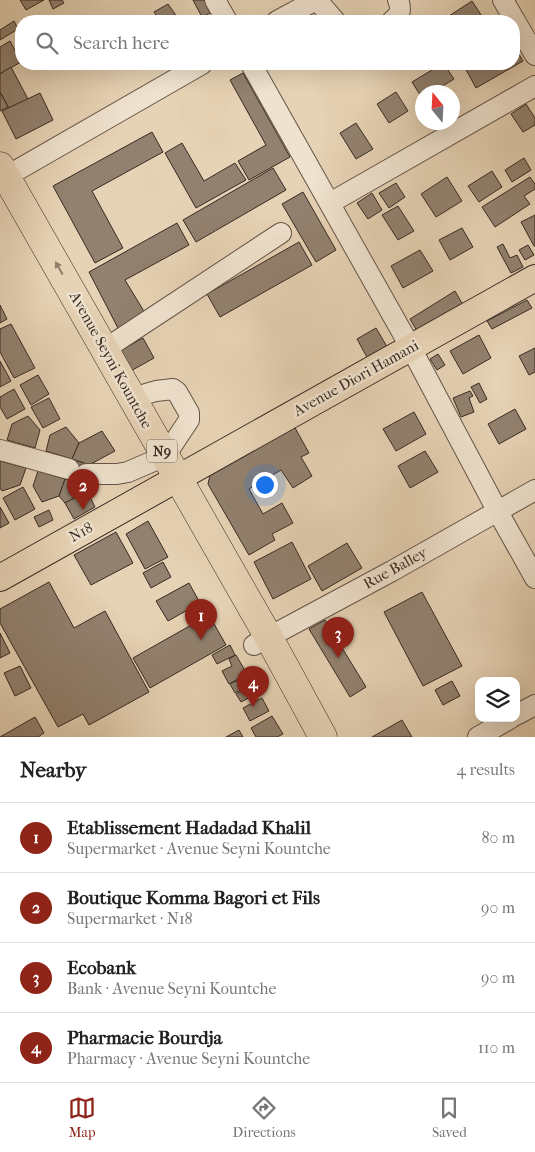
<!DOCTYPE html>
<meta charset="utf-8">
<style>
body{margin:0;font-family:"IM FELL French Canon",serif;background:#f6f6f6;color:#222}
.controls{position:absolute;right:15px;bottom:15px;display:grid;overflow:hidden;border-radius:10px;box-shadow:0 5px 20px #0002}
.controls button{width:45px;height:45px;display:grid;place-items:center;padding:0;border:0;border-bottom:1px solid #e0e0e0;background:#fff;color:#222;font:25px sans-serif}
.compass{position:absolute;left:415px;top:85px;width:45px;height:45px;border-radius:50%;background:#fff;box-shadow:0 5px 20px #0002;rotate:342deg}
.you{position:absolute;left:264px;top:484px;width:18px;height:18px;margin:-12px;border:4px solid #fff;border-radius:50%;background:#1a73e8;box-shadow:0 0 0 8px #1a73e833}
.badge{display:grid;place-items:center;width:32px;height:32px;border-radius:50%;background:#8f2418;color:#fff;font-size:16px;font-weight:700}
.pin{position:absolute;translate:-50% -41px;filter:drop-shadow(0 1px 2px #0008)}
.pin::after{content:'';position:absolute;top:26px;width:18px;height:15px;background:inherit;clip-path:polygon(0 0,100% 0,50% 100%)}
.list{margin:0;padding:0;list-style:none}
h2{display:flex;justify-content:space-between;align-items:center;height:65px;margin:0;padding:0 20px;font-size:21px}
h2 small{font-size:16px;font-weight:400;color:#767676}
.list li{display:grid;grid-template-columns:32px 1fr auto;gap:15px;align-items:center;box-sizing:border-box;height:70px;padding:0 20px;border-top:1px solid #e0e0e0}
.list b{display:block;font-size:19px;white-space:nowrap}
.list p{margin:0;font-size:16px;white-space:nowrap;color:#767676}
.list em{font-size:16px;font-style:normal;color:#767676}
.icon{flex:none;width:28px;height:28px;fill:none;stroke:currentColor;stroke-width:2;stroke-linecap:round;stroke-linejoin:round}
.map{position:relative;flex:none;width:535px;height:737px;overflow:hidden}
.search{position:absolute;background:#fff;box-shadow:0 5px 20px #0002;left:15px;right:15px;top:15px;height:55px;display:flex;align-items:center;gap:12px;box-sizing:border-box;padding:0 18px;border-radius:20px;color:#767676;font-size:19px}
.sheet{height:345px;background:#fff}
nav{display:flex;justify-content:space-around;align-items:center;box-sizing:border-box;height:70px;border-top:1px solid #e0e0e0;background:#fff;font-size:14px;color:#767676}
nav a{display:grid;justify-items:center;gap:2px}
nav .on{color:#8f2418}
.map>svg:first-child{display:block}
.building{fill:#92816f;stroke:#382a24}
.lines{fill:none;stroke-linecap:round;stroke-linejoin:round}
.minor-casing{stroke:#645448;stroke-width:22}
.major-casing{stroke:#382a24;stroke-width:28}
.highway-casing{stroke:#382a24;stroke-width:29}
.minor{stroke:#efe2ce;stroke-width:20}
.major{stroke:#e6d2b4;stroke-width:26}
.highway{stroke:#e6d2b4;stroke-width:28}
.oneway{fill:#8f7e6c}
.labels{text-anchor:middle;stroke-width:5;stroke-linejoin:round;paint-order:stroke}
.shield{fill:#efe2ce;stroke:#6f6157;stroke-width:1}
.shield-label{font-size:14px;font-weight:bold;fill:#382a24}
.street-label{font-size:15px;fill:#382a24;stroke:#efe2ce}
</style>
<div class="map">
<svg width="535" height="737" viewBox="0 0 535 737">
<rect width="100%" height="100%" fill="#e6d2b4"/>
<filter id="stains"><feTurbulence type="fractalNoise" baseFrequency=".004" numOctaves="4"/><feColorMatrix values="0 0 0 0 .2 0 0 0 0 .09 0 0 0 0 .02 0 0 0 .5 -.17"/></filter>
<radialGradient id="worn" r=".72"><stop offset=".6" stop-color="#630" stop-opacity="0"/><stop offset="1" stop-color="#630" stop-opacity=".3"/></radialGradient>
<!-- building -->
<g class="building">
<path d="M20,0H44L26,10Z"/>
<path d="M49,0H62L64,3L53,9Z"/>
<path d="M193,0H204L210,13L202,17Z"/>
<path d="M472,1L485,21H448L446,18Z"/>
<path d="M168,4L177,17L170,21H160L154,12Z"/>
<path d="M14,21L18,29L0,40V30Z"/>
<path d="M10,41L21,62L0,74V47Z"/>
<path d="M514,46L523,61L476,88L463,64H514Z"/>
<path d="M442,64H444L454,79L433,92H422V98L412,82Z"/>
<path d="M11,67L28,99L9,108L0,92V74Z"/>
<path d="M243,73L290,157L249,180L238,161L266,145L230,80Z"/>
<path d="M0,92L8,107L0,111Z"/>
<path d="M396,92L408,111L389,123L377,104Z"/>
<path d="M40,93L53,120L16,139L2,111Z"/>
<path d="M526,104L535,118V125L523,132L511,114Z"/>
<path d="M356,123L373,149L356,159L340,133Z"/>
<path d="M152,132L163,152L92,191L123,248L95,263L53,186Z"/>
<path d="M182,143L204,181L235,163L246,180L196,208L165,153Z"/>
<path d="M524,158L531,170L512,182L505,170Z"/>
<path d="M273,168L286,190L196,242L183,220Z"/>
<path d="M492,171L502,187L479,202L468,186Z"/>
<path d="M447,177L462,201L436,217L421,194Z"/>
<path d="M530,177L535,184V189L524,196L530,204L495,227L482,207Z"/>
<path d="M396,183L405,197L389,208L379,193Z"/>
<path d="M303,192L336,250L316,262L282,204Z"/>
<path d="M372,193L382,210L368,219L357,203Z"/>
<path d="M398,206L414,231L398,240L382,215Z"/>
<path d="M535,215V246H534L521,222Z"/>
<path d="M177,223L189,245L125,280L148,318L120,332L89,272Z"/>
<path d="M462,228L473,247L450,260L439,240Z"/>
<path d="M299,242L312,265L220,317L207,294Z"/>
<path d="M503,244L510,258L517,255L523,267L511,273L497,247Z"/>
<path d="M528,245L534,255L525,260L519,250Z"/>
<path d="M420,250L433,271L403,288L391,266Z"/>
<path d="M455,291L463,305L418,333L410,319Z"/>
<path d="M527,300L532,308L492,329L487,321Z"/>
<path d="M0,305L7,319L0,323Z"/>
<path d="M11,324L35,368L14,378L0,352V329Z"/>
<path d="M376,328L389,350L369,361L357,339Z"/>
<path d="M479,335L491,358L463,374L450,351Z"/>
<path d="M143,338L154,358L129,372L118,352Z"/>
<path d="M535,348V372L529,375L519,356Z"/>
<path d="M438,354L445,365L437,370L430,359Z"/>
<path d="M0,361L11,381L0,387Z"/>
<path d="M38,375L49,394L31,405L20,385Z"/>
<path d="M479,383L487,399L480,403L471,387Z"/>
<path d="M14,389L25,409L7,419L0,407V397Z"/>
<path d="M470,391L473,396L469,398L474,412L461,417L453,398Z"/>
<path d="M49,398L60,419L43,428L31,407Z"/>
<path d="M515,409L526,429L499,444L488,424Z"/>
<path d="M414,412L426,434L396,451L383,429Z"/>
<path d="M28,416L40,430L35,448L7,440L12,424Z"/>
<path d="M294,426L309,453L301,457L312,476L293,488L281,470L249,489L263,514L282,503L293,523L272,534L275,540L249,555L208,484L210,475L216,468Z"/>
<path d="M66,427L79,443L72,459L46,451L50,435Z"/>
<path d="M102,431L115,451L89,465L72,459L79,443Z"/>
<path d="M425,451L438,472L410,488L398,466Z"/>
<path d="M72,459L89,465L82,484L65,479Z"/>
<path d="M0,461L26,468L20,485L2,491L0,488Z"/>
<path d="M38,471L65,479L59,496L42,502L33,486Z"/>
<path d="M65,479L82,484L87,491L65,503L59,496Z"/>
<path d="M23,487L35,509L15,520L3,498Z"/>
<path d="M87,491L95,507L74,519L65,503Z"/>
<path d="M0,507L9,523L0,528Z"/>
<path d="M49,510L53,520L39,527L34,517Z"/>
<path d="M148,521L168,557L145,569L126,534Z"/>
<path d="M116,532L133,563L91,585L74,555Z"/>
<path d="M292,542L311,579L273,599L254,562Z"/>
<path d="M347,543L362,568L322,591L308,566Z"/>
<path d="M163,562L171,577L151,588L143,573Z"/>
<path d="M49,582L74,628L105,611L149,692L89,725L83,714L58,727L0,623V609Z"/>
<path d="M189,583L200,603L168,621L156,601Z"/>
<path d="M422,592L462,666L423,686L384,612Z"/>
<path d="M209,615L226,645L150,688L133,658Z"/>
<path d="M325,620L366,687L350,697L309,629Z"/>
<path d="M0,633L10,653L0,658Z"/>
<path d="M230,645L235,655L217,664L212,655Z"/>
<path d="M236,655L247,674L229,684L222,671L232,666L229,659Z"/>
<path d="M20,666L31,688L15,696L4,673Z"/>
<path d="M247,676L251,684L235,693L230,684Z"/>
<path d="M452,681L460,696L443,705L435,690Z"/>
<path d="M253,684L258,693L241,702L236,694Z"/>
<path d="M262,698L269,711L250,721L243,708Z"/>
<path d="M272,716L283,734L277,737H256L251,728Z"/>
<path d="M35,717L44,733L38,737H0Z"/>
<path d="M402,720L412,737H372Z"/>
<path d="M239,730L243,737H226Z"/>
</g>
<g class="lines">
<!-- minor casing -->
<g class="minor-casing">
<g id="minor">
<path d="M215,0L227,21"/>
<path d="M317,0L335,21"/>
<path d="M503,0L535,55"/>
<path d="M277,21L316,0"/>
<path d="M392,21C400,15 402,10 398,0"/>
<path d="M251,64L411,348L498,512L535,578"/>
<path d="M0,180L202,64"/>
<path d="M330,203L535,86"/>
<path d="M105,349L281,233"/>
<path d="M0,450L69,469"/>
<path d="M86,474H117L128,472L165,456L189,420V413L177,392L173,389L156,391L132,398"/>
<path d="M254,645L392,571L535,490"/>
<path d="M516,715L535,705"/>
<path d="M478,737L511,718"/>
</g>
</g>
<!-- major casing -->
<g class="major-casing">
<path id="major" d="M0,578L535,278"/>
</g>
<!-- highway casing -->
<g class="highway-casing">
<path id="highway" d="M0,166L268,636L323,737"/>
</g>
<!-- minor -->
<use href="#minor" class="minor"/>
<!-- major -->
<use href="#major" class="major"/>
<!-- highway -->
<use href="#highway" class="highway"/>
</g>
<!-- one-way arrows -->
<defs><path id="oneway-solid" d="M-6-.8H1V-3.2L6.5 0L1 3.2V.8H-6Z" transform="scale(1.25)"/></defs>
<use class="oneway" href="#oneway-solid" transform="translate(59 268) rotate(-119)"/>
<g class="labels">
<!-- shield labels -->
<rect class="shield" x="147" y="439.5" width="30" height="23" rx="4"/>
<g class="shield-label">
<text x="162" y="456">N9</text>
</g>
<!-- street labels -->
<g class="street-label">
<text transform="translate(111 360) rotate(61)" y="5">Avenue Seyni Kountche</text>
<text transform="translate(356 378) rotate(-29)" y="5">Avenue Diori Hamani</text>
<text transform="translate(81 532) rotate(-29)" y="5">N18</text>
<text transform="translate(395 568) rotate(-29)" y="5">Rue Balley</text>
</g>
</g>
<rect width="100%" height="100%" filter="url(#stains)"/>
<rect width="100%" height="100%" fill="url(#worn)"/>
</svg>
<div class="controls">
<button><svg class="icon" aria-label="layers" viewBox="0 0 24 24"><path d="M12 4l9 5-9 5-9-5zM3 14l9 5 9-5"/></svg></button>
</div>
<svg class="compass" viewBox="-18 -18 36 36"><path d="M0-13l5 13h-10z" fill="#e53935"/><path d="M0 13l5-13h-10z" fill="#767676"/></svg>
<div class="you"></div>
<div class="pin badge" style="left:201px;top:640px">1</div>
<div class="pin badge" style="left:83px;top:510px">2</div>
<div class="pin badge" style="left:338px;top:658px">3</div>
<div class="pin badge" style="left:253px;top:707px">4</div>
<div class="search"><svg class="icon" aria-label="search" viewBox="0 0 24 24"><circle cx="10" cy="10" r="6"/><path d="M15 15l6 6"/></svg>Search here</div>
</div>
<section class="sheet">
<h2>Nearby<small>4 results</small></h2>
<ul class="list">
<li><span class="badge">1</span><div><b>Etablissement Hadadad Khalil</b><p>Supermarket · Avenue Seyni Kountche</p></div><em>80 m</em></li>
<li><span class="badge">2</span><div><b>Boutique Komma Bagori et Fils</b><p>Supermarket · N18</p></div><em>90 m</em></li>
<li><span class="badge">3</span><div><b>Ecobank</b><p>Bank · Avenue Seyni Kountche</p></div><em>90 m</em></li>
<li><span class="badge">4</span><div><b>Pharmacie Bourdja</b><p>Pharmacy · Avenue Seyni Kountche</p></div><em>110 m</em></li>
</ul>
</section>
<nav>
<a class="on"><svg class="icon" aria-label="map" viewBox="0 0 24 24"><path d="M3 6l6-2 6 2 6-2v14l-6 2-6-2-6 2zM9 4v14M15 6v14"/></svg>Map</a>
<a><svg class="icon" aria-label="directions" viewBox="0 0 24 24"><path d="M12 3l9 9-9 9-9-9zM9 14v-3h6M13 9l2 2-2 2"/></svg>Directions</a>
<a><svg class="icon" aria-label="saved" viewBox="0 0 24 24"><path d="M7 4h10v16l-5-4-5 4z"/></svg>Saved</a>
</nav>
